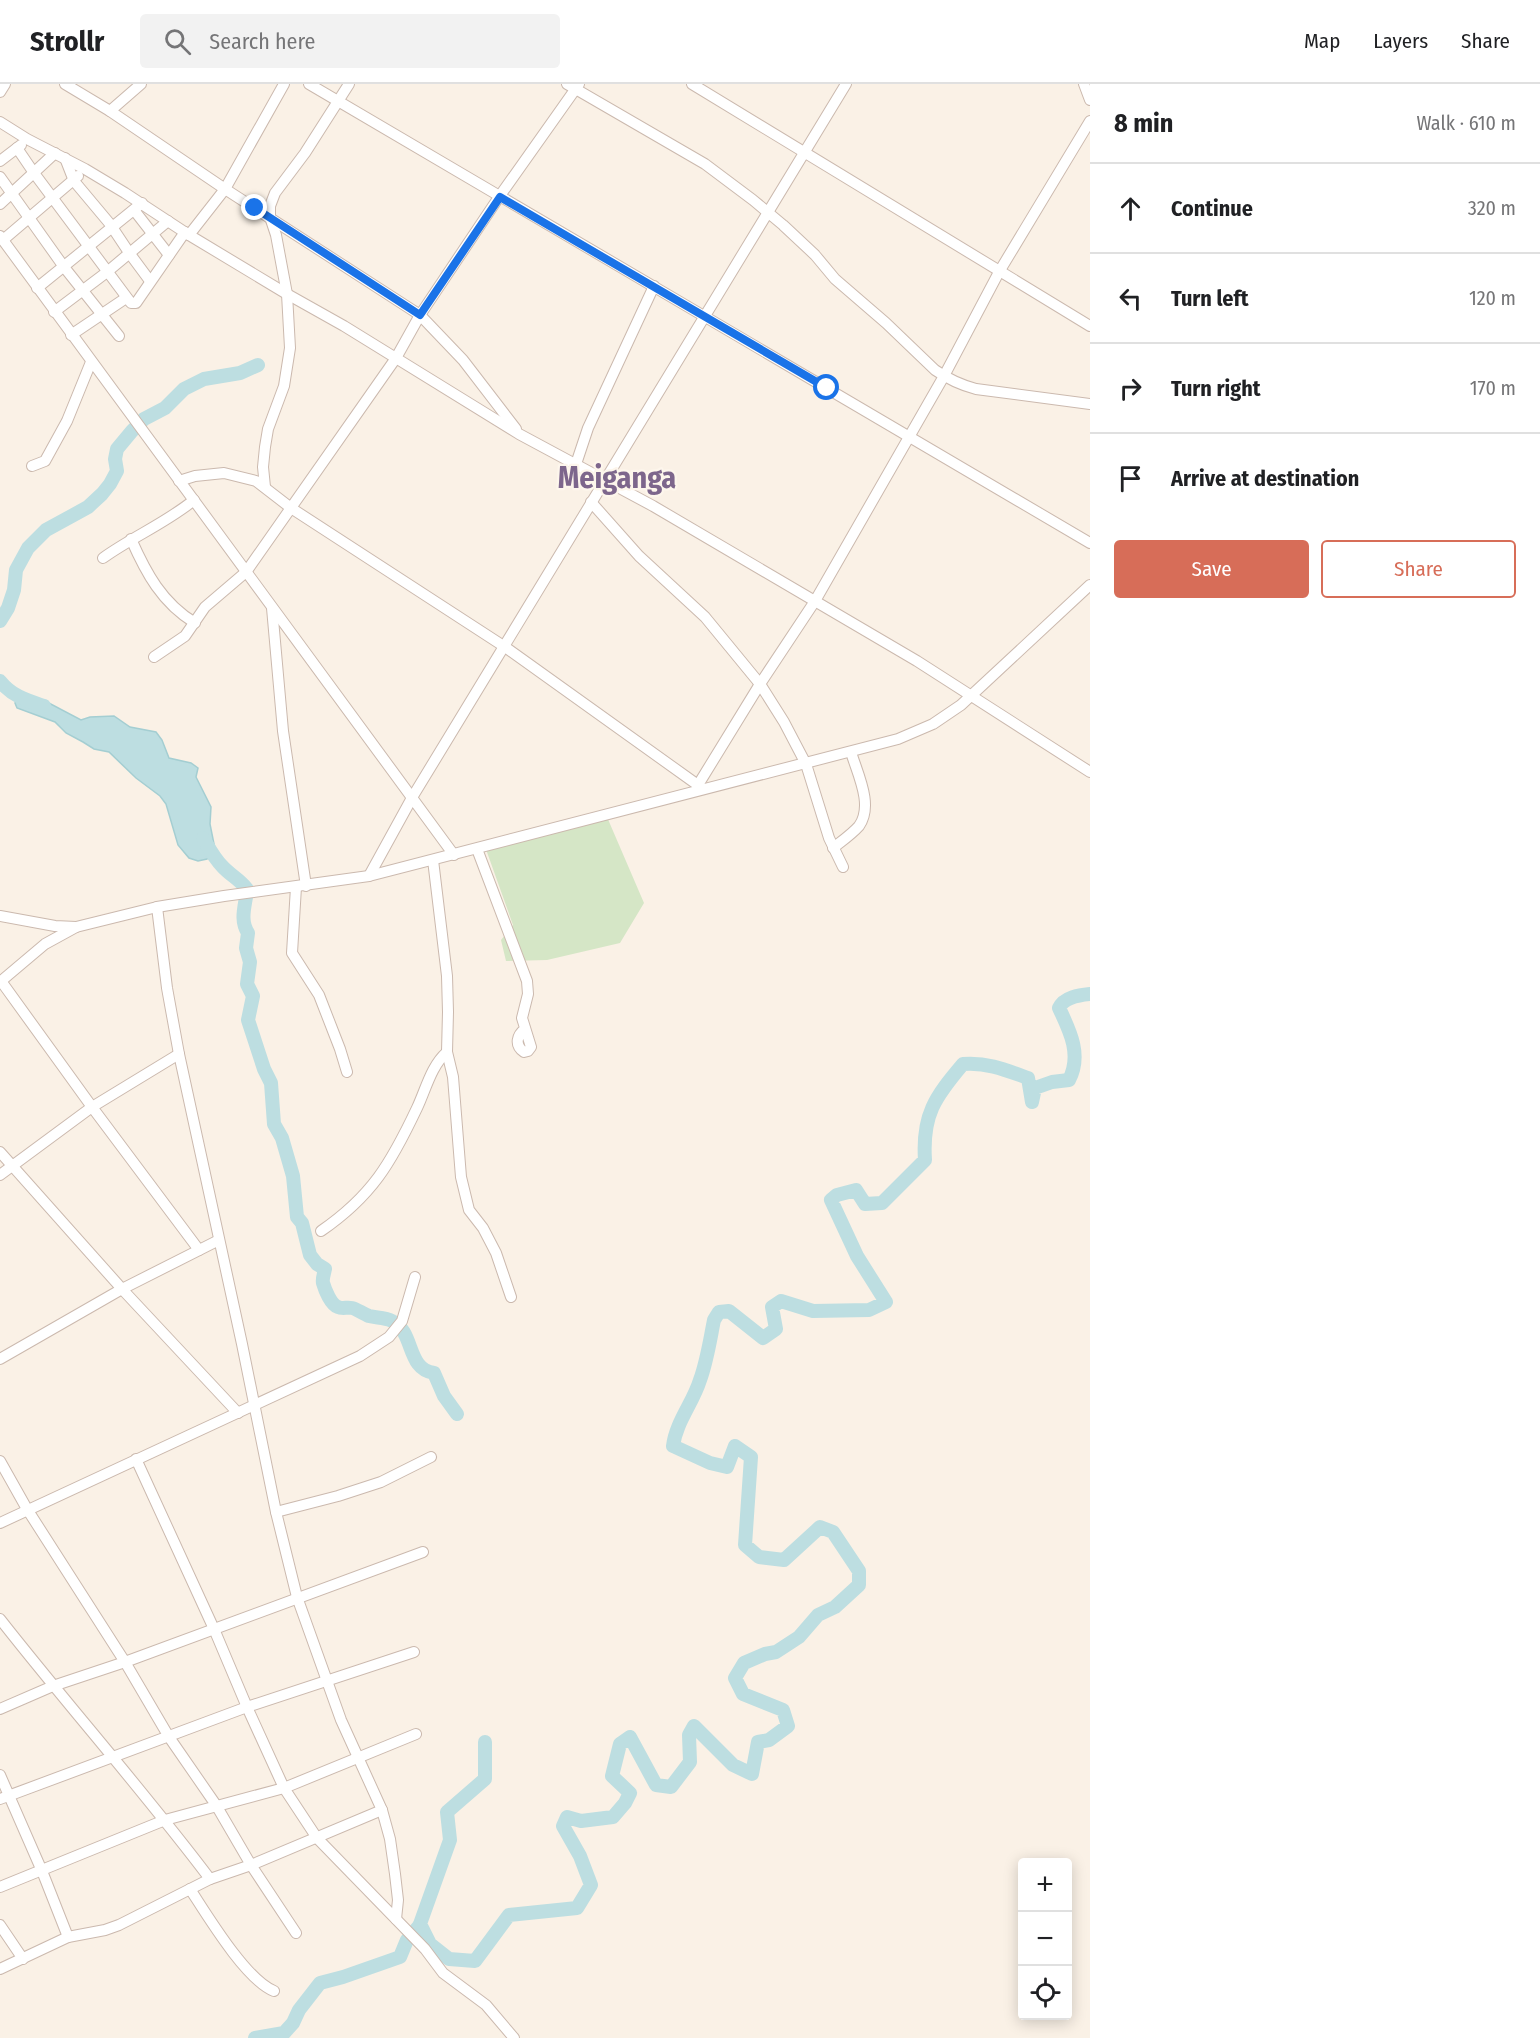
<!DOCTYPE html>
<meta charset="utf-8">
<style>
body{margin:0;font-family:"Fira Sans Condensed",sans-serif;background:#f2f2f2;color:#202124}
.controls{position:absolute;right:18px;bottom:18px;display:grid;overflow:hidden;border-radius:6px;box-shadow:0 3px 15px #0003}
.controls button{width:54px;height:54px;display:grid;place-items:center;padding:0;border:0;border-bottom:2px solid #e0e0e0;background:#fff;color:#202124;font:30px sans-serif}
.stop{position:absolute;width:18px;height:18px;margin:-14px;border:4px solid #1a73e8;border-radius:50%;background:#fff}
.stop.end{background:#1a73e8;border-color:#fff;box-shadow:0 2px 6px #0008}
.list{margin:0;padding:0;list-style:none}
h2{display:flex;justify-content:space-between;align-items:center;height:78px;margin:0;padding:0 24px;font-size:26px}
h2 small{font-size:20px;font-weight:400;color:#757577}
.list li{display:grid;grid-template-columns:39px 1fr auto;gap:18px;align-items:center;box-sizing:border-box;height:90px;padding:0 24px;border-top:2px solid #e0e0e0}
.list b{display:block;font-size:22px;white-space:nowrap}
.list em{font-size:20px;font-style:normal;color:#757577}
.actions{display:flex;gap:12px;padding:18px 24px}
.actions a{flex:1;padding:14px 0;border:2px solid #d76d58;border-radius:6px;text-align:center;font-size:21px;color:#d76d58}
.actions .main{background:#d76d58;color:#fff}
.icon{flex:none;width:33px;height:33px;fill:none;stroke:currentColor;stroke-width:2;stroke-linecap:round;stroke-linejoin:round}
.map{position:relative;flex:none;width:1090px;height:1954px;overflow:hidden}
header{display:flex;align-items:center;gap:36px;box-sizing:border-box;height:84px;padding:0 30px;background:#fff;border-bottom:2px solid #e0e0e0}
header strong{font-size:28px}
nav{display:flex;gap:33px;margin-inline-start:auto;font-size:21px}
.search{width:420px;height:54px;background:#f2f2f2;display:flex;align-items:center;gap:15px;box-sizing:border-box;padding:0 21px;border-radius:6px;color:#757577;font-size:22px}
main{display:flex}
aside{flex:1;background:#fff}
.map>svg:first-child{display:block}
.green{fill:#d5e6c6}
.water{fill:#bddee1;stroke:#a4ced2;stroke-width:1.5}
.lines{fill:none;stroke-linecap:round;stroke-linejoin:round}
.river{stroke:#bddee1;stroke-width:14}
.minor-casing{stroke:#cbb9ae;stroke-width:12}
.minor{stroke:#fff;stroke-width:10}
.route{stroke:#1a73e8;stroke-width:8}
.labels{text-anchor:middle;stroke-width:4.5;stroke-linejoin:round;paint-order:stroke}
.town-label{font-size:30px;font-weight:bold;fill:#7d668c;stroke:#fdf6ec}
</style>
<header>
<strong>Strollr</strong>
<div class="search"><svg class="icon" aria-label="search" viewBox="0 0 24 24"><circle cx="10" cy="10" r="6"/><path d="M15 15l6 6"/></svg>Search here</div>
<nav><a>Map</a><a>Layers</a><a>Share</a></nav>
</header>
<main>
<div class="map">
<svg width="1090" height="1954" viewBox="0 0 1090 1954">
<rect width="100%" height="100%" fill="#faf1e6"/>
<!-- green -->
<path class="green" d="M604,726L644,819L620,859L547,876L506,877L501,856L513,841L483,757Z"/>
<!-- water -->
<path class="water" d="M17,615L47,618L81,636L90,633L114,632L130,643L156,648L162,656L169,674L191,679L198,684L196,693L211,723L210,740L215,765L207,775L198,777L189,774L178,761L166,720L160,712L136,694L109,668L94,665L83,658L66,649L55,638L17,624L15,619Z"/>
<g class="lines">
<!-- river -->
<g class="river">
<path d="M0,537L8,524L14,506L16,486L28,464L46,446L88,423L102,410L110,400L117,387L115,375L117,365L132,347L144,335L165,324L184,305L204,295L240,289L258,281"/>
<path d="M0,597C12,612 26,616 44,622"/>
<path d="M203,754C209,764 214,774 222,782C230,791 239,795 247,805C246,820 239,835 248,849L246,864L250,878L247,900L253,912L248,936L264,985L271,999L274,1040L282,1054L293,1092L297,1133L302,1139L310,1171L317,1180L325,1185C324,1190 322,1195 323,1199C325,1206 331,1221 338,1223C342,1225 347,1223 352,1224C357,1225 363,1230 369,1232C376,1234 385,1233 392,1237C415,1248 406,1285 434,1289L444,1312L457,1330"/>
<path d="M485,1658V1695L447,1728L450,1756L420,1840L430,1860L449,1875L475,1877L509,1831L577,1824L591,1801L580,1772L563,1742L567,1733L581,1737L613,1733L625,1719L630,1709L612,1692L620,1660L630,1653L656,1701L671,1703L690,1678L689,1651L694,1642L733,1681L752,1690L758,1658L769,1656L788,1642L783,1626L743,1610L735,1594L744,1579L765,1570L776,1568L799,1553L818,1531L835,1523L859,1501V1487L833,1448L820,1443L784,1476L759,1473L745,1461L751,1373L735,1362L727,1383L710,1379L673,1362C676,1338 693,1319 700,1296C707,1277 710,1256 714,1236L719,1228L729,1227L763,1254L776,1245L772,1223L781,1217L813,1227L869,1226L886,1218L857,1172L831,1116L837,1111L856,1106L865,1120L882,1119L925,1076C922,1031 935,1013 963,980C987,978 1006,986 1028,994L1032,1018L1035,1004L1052,998L1069,996C1082,971 1070,947 1059,924C1064,913 1079,911 1090,910"/>
<path d="M255,1954L284,1949L293,1939L299,1926L320,1899L343,1893L400,1873L407,1856L419,1842"/>
</g>
<!-- minor casing -->
<g class="minor-casing">
<g id="minor">
<path d="M65,0L110,27L225,105L420,231L463,276L516,345"/>
<path d="M309,0L1090,459"/>
<path d="M567,0L705,80L753,116L783,141L815,171L835,195L886,239L935,286C948,295 961,301 976,305L1090,320"/>
<path d="M692,0L1090,242"/>
<path d="M1084,0L1090,16"/>
<path d="M0,8L5,0"/>
<path d="M110,27L141,0"/>
<path d="M0,38L27,55L85,85L125,109L189,151L287,210L344,242L519,350L653,422L917,577L1090,688"/>
<path d="M17,64L34,89L131,219H136L185,148"/>
<path d="M65,74L74,97L110,140L130,170L150,197"/>
<path d="M0,77L21,61"/>
<path d="M0,93L64,183L119,252"/>
<path d="M0,120L55,69"/>
<path d="M134,126L169,171"/>
<path d="M189,151L225,105L284,0"/>
<path d="M0,152L454,771"/>
<path d="M3,156L78,92"/>
<path d="M37,204L142,119"/>
<path d="M54,228L107,188L168,137"/>
<path d="M71,251L126,214"/>
<path d="M576,380L588,344L654,202"/>
<path d="M32,382L45,377L67,337L91,278"/>
<path d="M179,397L195,392L224,389L256,397L291,424L505,563L702,704"/>
<path d="M265,403L263,383L265,363L268,345L284,302L290,264L287,210L276,151L270,133V122L275,109L305,69L349,0"/>
<path d="M591,418L639,472L705,533L760,600L784,638L806,680L829,754L843,783"/>
<path d="M131,455C146,489 162,519 195,539"/>
<path d="M103,474C132,453 166,439 194,416"/>
<path d="M272,524L283,647L306,802"/>
<path d="M154,573L185,552L205,523L246,488L396,274L420,231L499,113L579,0"/>
<path d="M698,701L760,600L815,517L944,292L999,188L1090,37"/>
<path d="M833,764C842,757 852,750 859,742C874,721 857,689 851,668"/>
<path d="M477,765L527,897L528,910L522,934L531,963L528,967L524,968C514,961 517,951 525,945"/>
<path d="M433,776L447,892L448,928L447,968L453,993L461,1093L469,1126L483,1144L496,1169L511,1213"/>
<path d="M369,792L413,712L846,0"/>
<path d="M296,803L292,869L319,911L340,965L347,988"/>
<path d="M157,823L167,904L179,970L242,1260L276,1428L297,1513L341,1636L382,1726L390,1755L395,1790L398,1816L396,1835"/>
<path d="M0,832L55,842L76,843"/>
<path d="M1,897L92,1023L199,1166"/>
<path d="M0,898L45,860L76,843L157,823L224,812L369,792L898,655L933,640L961,621L1090,501"/>
<path d="M0,1068L122,1205L238,1329"/>
<path d="M0,1091L92,1023L179,970"/>
<path d="M321,1147C372,1112 391,1079 417,1024C426,1005 431,982 447,968"/>
<path d="M0,1275L122,1205L219,1156"/>
<path d="M136,1375L214,1545L247,1623L284,1704L317,1754L425,1865L443,1889L486,1921L514,1954"/>
<path d="M0,1377L27,1425L125,1578L169,1653L216,1721L251,1781L296,1849"/>
<path d="M276,1428L338,1412L381,1398L431,1373"/>
<path d="M0,1439L360,1272L389,1253L402,1237L415,1193"/>
<path d="M0,1535C69,1623 143,1706 210,1795"/>
<path d="M0,1625L53,1602L125,1578L423,1468"/>
<path d="M0,1691L42,1787L68,1853"/>
<path d="M0,1715L247,1623L414,1568"/>
<path d="M0,1803L165,1736L284,1704L416,1650"/>
<path d="M190,1805C207,1831 246,1896 274,1907"/>
<path d="M0,1841L23,1875"/>
<path d="M0,1885L68,1853L105,1846L119,1841L210,1795L251,1781L382,1726"/>
</g>
</g>
<!-- minor -->
<use href="#minor" class="minor"/>
</g>
<g class="lines">
<!-- route -->
<path class="route" d="M255,124L420,231L500,113L827,304"/>
</g>
<g class="labels">
<!-- town labels -->
<g class="town-label">
<text x="617" y="404">Meiganga</text>
</g>
</g>
</svg>
<div class="controls">
<button>+</button>
<button>−</button>
<button><svg class="icon" aria-label="locate" viewBox="0 0 24 24"><circle cx="12" cy="12" r="6"/><path d="M12 2v4M12 18v4M2 12h4M18 12h4"/></svg></button>
</div>
<div class="stop" style="left:827px;top:304px"></div>
<div class="stop end" style="left:255px;top:124px"></div>
</div>
<aside>
<h2>8 min<small>Walk · 610 m</small></h2>
<ul class="list">
<li><svg class="icon" aria-label="ahead" viewBox="0 0 24 24"><path d="M12 20V5M6 11l6-6 6 6"/></svg><div><b>Continue</b></div><em>320 m</em></li>
<li><svg class="icon" aria-label="left" viewBox="0 0 24 24"><path d="M17 20v-9H6M10 6l-5 5 5 5"/></svg><div><b>Turn left</b></div><em>120 m</em></li>
<li><svg class="icon" aria-label="right" viewBox="0 0 24 24"><path d="M7 20v-9h11M14 6l5 5-5 5"/></svg><div><b>Turn right</b></div><em>170 m</em></li>
<li><svg class="icon" aria-label="arrive" viewBox="0 0 24 24"><path d="M6 21V4h12l-3 4 3 4H6"/></svg><div><b>Arrive at destination</b></div></li>
</ul>
<div class="actions"><a class="main">Save</a><a>Share</a></div>
</aside>
</main>
